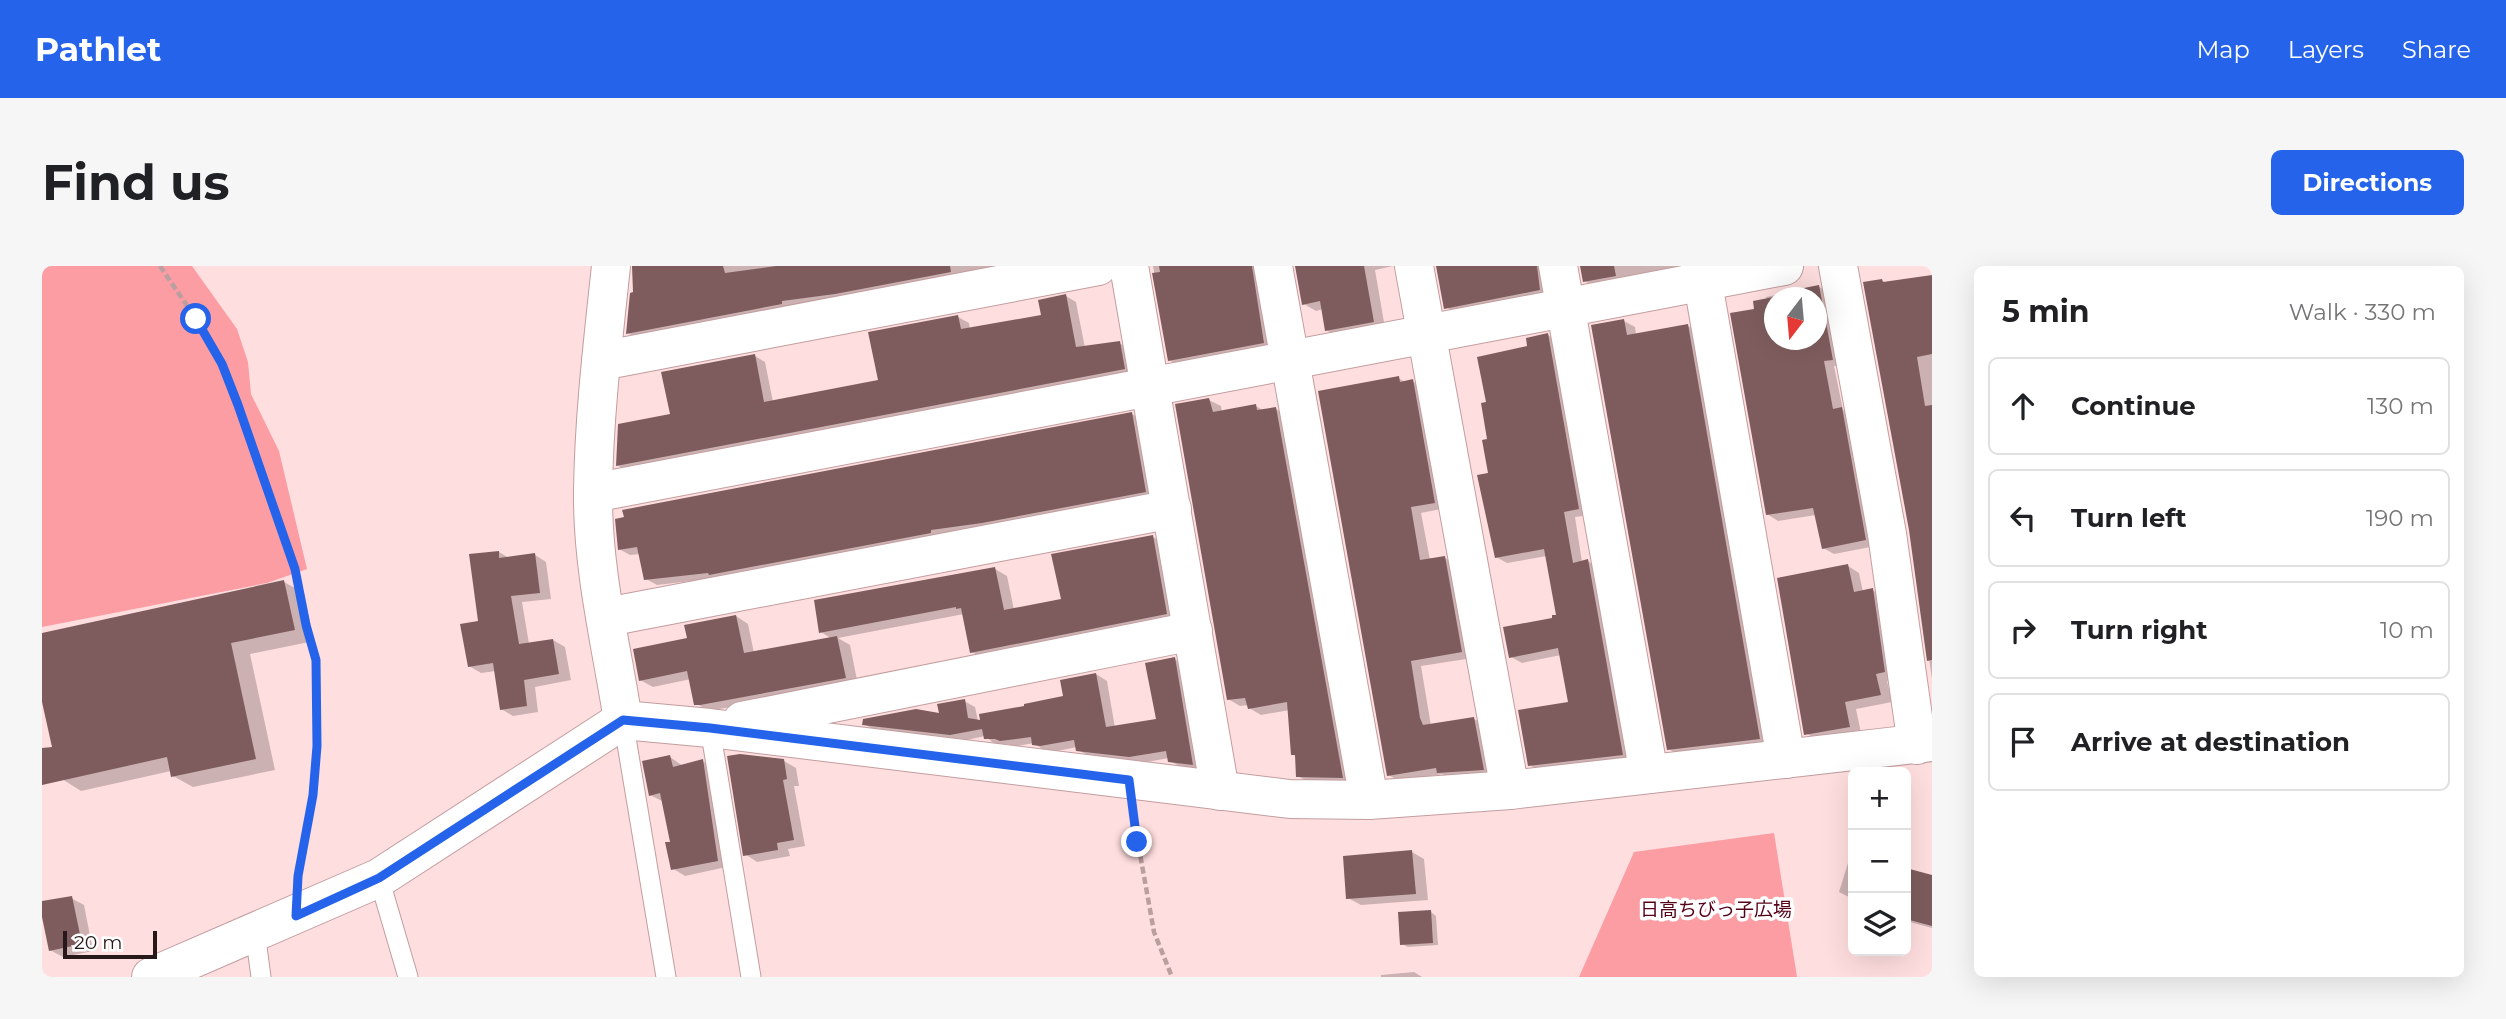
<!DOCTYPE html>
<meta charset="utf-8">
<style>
body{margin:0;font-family:Montserrat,"Noto Sans JP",sans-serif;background:#f6f6f6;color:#202124}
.controls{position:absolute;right:21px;bottom:21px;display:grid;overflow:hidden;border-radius:10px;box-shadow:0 7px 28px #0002}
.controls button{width:63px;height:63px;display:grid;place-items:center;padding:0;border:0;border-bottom:2px solid #e0e0e0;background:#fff;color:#202124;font:35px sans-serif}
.compass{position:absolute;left:1722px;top:21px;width:63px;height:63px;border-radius:50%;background:#fff;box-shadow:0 7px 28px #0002;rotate:196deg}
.scale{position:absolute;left:21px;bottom:18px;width:94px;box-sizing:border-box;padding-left:7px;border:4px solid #27191a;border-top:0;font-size:19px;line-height:24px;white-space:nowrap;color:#27191a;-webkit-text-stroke:5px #fff;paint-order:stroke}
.stop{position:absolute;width:21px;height:21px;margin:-16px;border:5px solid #2563eb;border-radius:50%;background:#fff}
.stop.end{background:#2563eb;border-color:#fff;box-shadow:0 2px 7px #0008}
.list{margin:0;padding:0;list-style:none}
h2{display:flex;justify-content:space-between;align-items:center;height:91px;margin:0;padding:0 28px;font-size:30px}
h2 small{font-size:23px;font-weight:400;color:#757577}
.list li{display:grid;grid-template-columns:46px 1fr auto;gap:21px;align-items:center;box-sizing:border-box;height:98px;margin:0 14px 14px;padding:0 14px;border:2px solid #e0e0e0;border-radius:10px}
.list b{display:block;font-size:26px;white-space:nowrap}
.list em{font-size:23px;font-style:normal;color:#757577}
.icon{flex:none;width:38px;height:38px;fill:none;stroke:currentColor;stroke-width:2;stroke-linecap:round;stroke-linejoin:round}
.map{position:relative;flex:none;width:1890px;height:711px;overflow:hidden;border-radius:10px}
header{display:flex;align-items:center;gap:42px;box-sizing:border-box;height:98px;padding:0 35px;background:#2563eb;color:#fff}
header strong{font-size:33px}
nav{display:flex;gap:38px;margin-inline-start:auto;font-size:24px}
.intro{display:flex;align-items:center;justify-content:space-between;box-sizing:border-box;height:168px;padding:0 42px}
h1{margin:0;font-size:49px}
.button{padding:18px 32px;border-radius:10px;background:#2563eb;color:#fff;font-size:24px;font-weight:700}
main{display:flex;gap:42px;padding:0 42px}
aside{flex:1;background:#fff;border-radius:10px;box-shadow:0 7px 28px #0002}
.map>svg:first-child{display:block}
.green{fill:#fb9da3}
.shadow{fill:#0003;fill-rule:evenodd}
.building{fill:#7e5c5d;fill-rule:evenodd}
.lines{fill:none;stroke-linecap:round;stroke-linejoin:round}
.service-casing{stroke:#c39d9f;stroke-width:21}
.minor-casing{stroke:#c39d9f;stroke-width:40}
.path{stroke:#ba9fa0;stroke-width:4.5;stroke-dasharray:7 3.5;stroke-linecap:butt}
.service{stroke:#fff;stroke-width:19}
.minor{stroke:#fff;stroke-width:38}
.route{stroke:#2563eb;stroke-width:9}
.labels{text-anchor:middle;stroke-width:7;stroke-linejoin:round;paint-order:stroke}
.park-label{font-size:19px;fill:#550016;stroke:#fff}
</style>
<header>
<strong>Pathlet</strong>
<nav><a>Map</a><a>Layers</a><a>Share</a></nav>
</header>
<div class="intro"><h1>Find us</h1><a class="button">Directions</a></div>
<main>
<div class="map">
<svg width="1890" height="711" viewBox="0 0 1890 711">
<rect width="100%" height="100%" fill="#ffdedf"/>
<!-- green -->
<g class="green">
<path d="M0,0H150L195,63L206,96L209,128L237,185L265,303L225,317L0,361Z"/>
<path d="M1732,567L1755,711H1537L1592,586Z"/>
</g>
<!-- shadow -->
<g class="shadow">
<path d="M592,0H983L597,74L586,67L592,27Z"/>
<path d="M1111,0H1222L1233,83L1139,101L1127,94Z"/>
<path d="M1255,0H1351L1333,4L1343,62L1296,71L1284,64L1281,43L1274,45L1262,38Z"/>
<path d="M1396,0H1507L1509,30L1415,48L1404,41Z"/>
<path d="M1540,0H1650L1554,22L1543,15Z"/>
<path d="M1890,11V413L1868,264L1840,15L1845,17Z"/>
<path d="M1777,21L1788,27L1801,99L1792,100L1801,144L1810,149L1834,280L1792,288L1781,282L1774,249L1736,255L1725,248L1714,44L1725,34L1724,31ZM1732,32H1774V74H1732Z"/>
<path d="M1024,30L1034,36L1043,82L1077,77L1088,83L1092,109L585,205L575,199L630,149L713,90L723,96L731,136L838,115L916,51L927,57L928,64L1001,50Z"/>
<path d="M1582,55L1593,61L1594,69L1646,60L1657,67L1729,479L1638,490L1627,483Z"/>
<path d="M1506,69L1517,76L1548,249L1533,251L1540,296L1546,295L1557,302L1592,495L1499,505L1487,499L1529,438L1519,389L1480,397L1469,391L1516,350L1505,290L1465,297L1454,291L1448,209L1446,138L1487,81Z"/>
<path d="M1356,112L1365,117L1370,115L1381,122L1404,242L1379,247L1388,294L1403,292L1414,298L1431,392L1379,400L1389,460L1432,453L1443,459L1452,509L1408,513L1400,508L1358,515L1346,509Z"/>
<path d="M1167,134L1179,140L1180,146L1214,140L1222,145L1234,143L1246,150L1312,518L1268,517L1256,510L1255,491L1250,488L1248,444L1219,449L1207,442V439L1198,440L1186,433Z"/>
<path d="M1090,148L1101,155L1114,231L675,312L615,319L604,313L598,288L588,289L577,283Z"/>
<path d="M1111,271L1123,278L1136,354L942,393L930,386L922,348L796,372L808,379L816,419L666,445L654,437L649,413L611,421L598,414L647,374L694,350L706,358L712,387L790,373L779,366L953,303L965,310L972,344L1021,334Z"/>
<path d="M457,286L467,292L493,289L504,296L509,333L480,336L487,378L511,374L523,381L529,414L493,421L496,446L471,450L459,443L454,405L439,407L427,400Z"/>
<path d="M1806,300L1817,307L1821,326L1830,324L1842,331L1854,413L1845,415L1850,436L1814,443L1819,467L1775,474L1764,467Z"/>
<path d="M242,316L262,327L272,375L208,388L233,504L151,521L131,510L129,505L39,525L20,513L0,428V368Z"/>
<path d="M1132,393L1143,399L1161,504L1139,501L1128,495L1127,492L1099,497L1047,490L1036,484L1035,481L1010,486L1003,485L992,477L970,481L966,478L954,479L943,470L920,475L832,464L822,458L899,449L922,435L933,441L936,455L1023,431L1054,408L1065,415L1073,462L1116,455Z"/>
<path d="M628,491L641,500L660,495L673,502L689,600L643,610L630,602V577L622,536L608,529Z"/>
<path d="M742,495L754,502L757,520H752L763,580L746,583L748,590L715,596L703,588Z"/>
<path d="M1370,586L1382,593L1386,634L1319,639L1306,632Z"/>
<path d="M1806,597L1811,599V633L1797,626Z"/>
<path d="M1864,603L1890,611V662L1864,655Z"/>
<path d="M29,632L42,639L51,685L21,691L8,684L0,637Z"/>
<path d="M1389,646L1394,650L1396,679L1366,681L1360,678Z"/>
<path d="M1372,706L1380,711H1339V709Z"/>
</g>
<!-- building -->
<g class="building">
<path d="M590,0H681L683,7L734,0H908L909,6L793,28L740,35V38L584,68L588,27L591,26Z"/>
<path d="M1117,0H1210L1222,77L1126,95L1110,7L1118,6Z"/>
<path d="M1253,0H1322L1332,56L1283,65L1278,35L1260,39Z"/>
<path d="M1394,0H1495L1498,24L1402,43Z"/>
<path d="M1538,0H1572L1574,10L1541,16Z"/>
<path d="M1890,9V88L1875,91L1883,140L1890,139V394L1885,395L1867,264L1821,16L1840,13L1841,16Z"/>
<path d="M1777,19L1791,94L1782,95L1791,143L1800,141L1824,274L1780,283L1771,242L1724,249L1688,47L1712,43L1711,35L1758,26L1757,23ZM1732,32H1774V74H1732Z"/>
<path d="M1024,28L1034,81L1078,75L1083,103L574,200L576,158L628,148L619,106L713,88L722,136L784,124L836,114L826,66L916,49L919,63L999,49L996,34Z"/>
<path d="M1582,53L1585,69L1646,58L1718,473L1625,484L1549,59Z"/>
<path d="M1506,67L1537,243L1522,246L1531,297L1546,293L1581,489L1486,500L1476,444L1526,436L1516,382L1467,392L1461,361L1510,352V349H1514L1502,283L1453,292L1435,209L1446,207L1440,174L1445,173L1439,137L1444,136L1435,91L1485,80L1484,72Z"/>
<path d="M1357,110L1358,116L1371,113L1393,237L1369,241L1378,294L1403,290L1420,386L1369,395L1378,452L1381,459L1432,451L1442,504L1395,507L1394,502L1345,510L1276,125Z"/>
<path d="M1167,132L1171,146L1214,138L1215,144L1234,141L1301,512L1254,511L1253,489H1249L1245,436L1206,443L1203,432L1185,434L1133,138Z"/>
<path d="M1090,146L1104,226L940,257L889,264V267L667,309L666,307L602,314L595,281L576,284L573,253L582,251L580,244Z"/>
<path d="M1111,269L1125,348L928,387L919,342L914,343V341L777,367L772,334L953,301L962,344L1019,333L1009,288Z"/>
<path d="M457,285V292L493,287L498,327L469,330L477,378L511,373L517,408L482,414L485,440L458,444L451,397L426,401L418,358L436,355L427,288Z"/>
<path d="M1806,298L1812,326L1831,322L1843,406L1834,408L1839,429L1803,436L1808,461L1762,469L1735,312Z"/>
<path d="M242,314L253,364L189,377L214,493L129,511L125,491L0,519V482L10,481L0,436V367Z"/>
<path d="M694,349L702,387L795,370L804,412L658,439H652L645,405L597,415L591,383L645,372L642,359Z"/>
<path d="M1133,391L1151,499L1126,496L1124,485L1087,491L1034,485L1032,474L998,480L990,479L989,471L958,475L953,473H942L940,463L908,469L820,459L821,453L874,443L897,447L895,438L923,433L926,452L938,454L937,448L982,440V438L1021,430L1018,414L1054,407L1064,461L1114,453L1103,397Z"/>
<path d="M698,488L742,493L745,513L741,514L752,574L735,577L736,584L701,590L685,490Z"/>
<path d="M628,489L631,501L661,493L676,595L629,604L623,576H628L618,527L607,530L600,495Z"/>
<path d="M1370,584L1374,628L1304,633L1301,590Z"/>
<path d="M1864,602L1890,609V660L1864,653Z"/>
<path d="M30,630L40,678L7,685L0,651V635Z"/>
<path d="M1389,644L1391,677L1358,679L1356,646Z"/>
</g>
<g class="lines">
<!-- service casing -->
<g class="service-casing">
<g id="service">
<path d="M581,454L624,711"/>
<path d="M668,462L709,711"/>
<path d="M337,612L366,711"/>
<path d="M213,666L219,711"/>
</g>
</g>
<!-- minor casing -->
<g class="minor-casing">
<g id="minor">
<path d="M569,0C561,75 552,150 551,225C550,302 569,378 581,454"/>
<path d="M1087,0L1178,525"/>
<path d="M1231,0L1327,534"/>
<path d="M1372,0L1468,524"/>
<path d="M1516,0L1607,508"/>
<path d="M1658,0L1744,493"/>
<path d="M1796,0L1845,268L1875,479"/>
<path d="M559,95L1056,0"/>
<path d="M551,227L1742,0"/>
<path d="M565,351L1130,243"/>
<path d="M700,455L1151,365"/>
<path d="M109,711L337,612L581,454L668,462L1248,533L1327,534L1468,524L1890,476"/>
</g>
</g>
<!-- path -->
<g class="path">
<path d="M118,0L154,53L180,98L196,139L253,303L264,359L274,394L275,480L271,529L256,611"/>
<path d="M1091,549L1112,666L1130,711"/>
</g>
<!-- service -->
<use href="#service" class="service"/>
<!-- minor -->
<use href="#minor" class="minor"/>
</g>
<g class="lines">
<!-- route -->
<path class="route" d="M154,53L180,98L196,139L253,303L264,359L274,394L275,480L271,529L256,610L254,650L337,612L581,454L668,462L1087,514L1095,576"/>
</g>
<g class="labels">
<!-- park labels -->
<g class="park-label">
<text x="1674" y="650">日高ちびっ子広場</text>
</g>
</g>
</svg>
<div class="controls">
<button>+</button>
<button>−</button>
<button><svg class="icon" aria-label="layers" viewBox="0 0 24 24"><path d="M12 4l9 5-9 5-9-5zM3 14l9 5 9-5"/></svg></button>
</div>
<svg class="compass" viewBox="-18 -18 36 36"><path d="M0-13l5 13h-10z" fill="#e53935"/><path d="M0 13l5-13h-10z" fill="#757577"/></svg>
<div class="scale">20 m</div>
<div class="stop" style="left:154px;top:53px"></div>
<div class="stop end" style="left:1095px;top:576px"></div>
</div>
<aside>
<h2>5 min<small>Walk · 330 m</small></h2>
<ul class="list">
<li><svg class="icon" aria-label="ahead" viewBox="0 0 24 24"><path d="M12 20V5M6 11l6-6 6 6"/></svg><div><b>Continue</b></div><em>130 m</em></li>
<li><svg class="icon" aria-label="left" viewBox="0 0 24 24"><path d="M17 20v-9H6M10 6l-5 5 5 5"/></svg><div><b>Turn left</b></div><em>190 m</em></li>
<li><svg class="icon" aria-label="right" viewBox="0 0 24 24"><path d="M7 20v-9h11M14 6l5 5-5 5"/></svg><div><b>Turn right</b></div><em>10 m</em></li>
<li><svg class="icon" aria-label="arrive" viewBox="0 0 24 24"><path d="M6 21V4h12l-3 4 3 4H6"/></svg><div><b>Arrive at destination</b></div></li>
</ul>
</aside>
</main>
